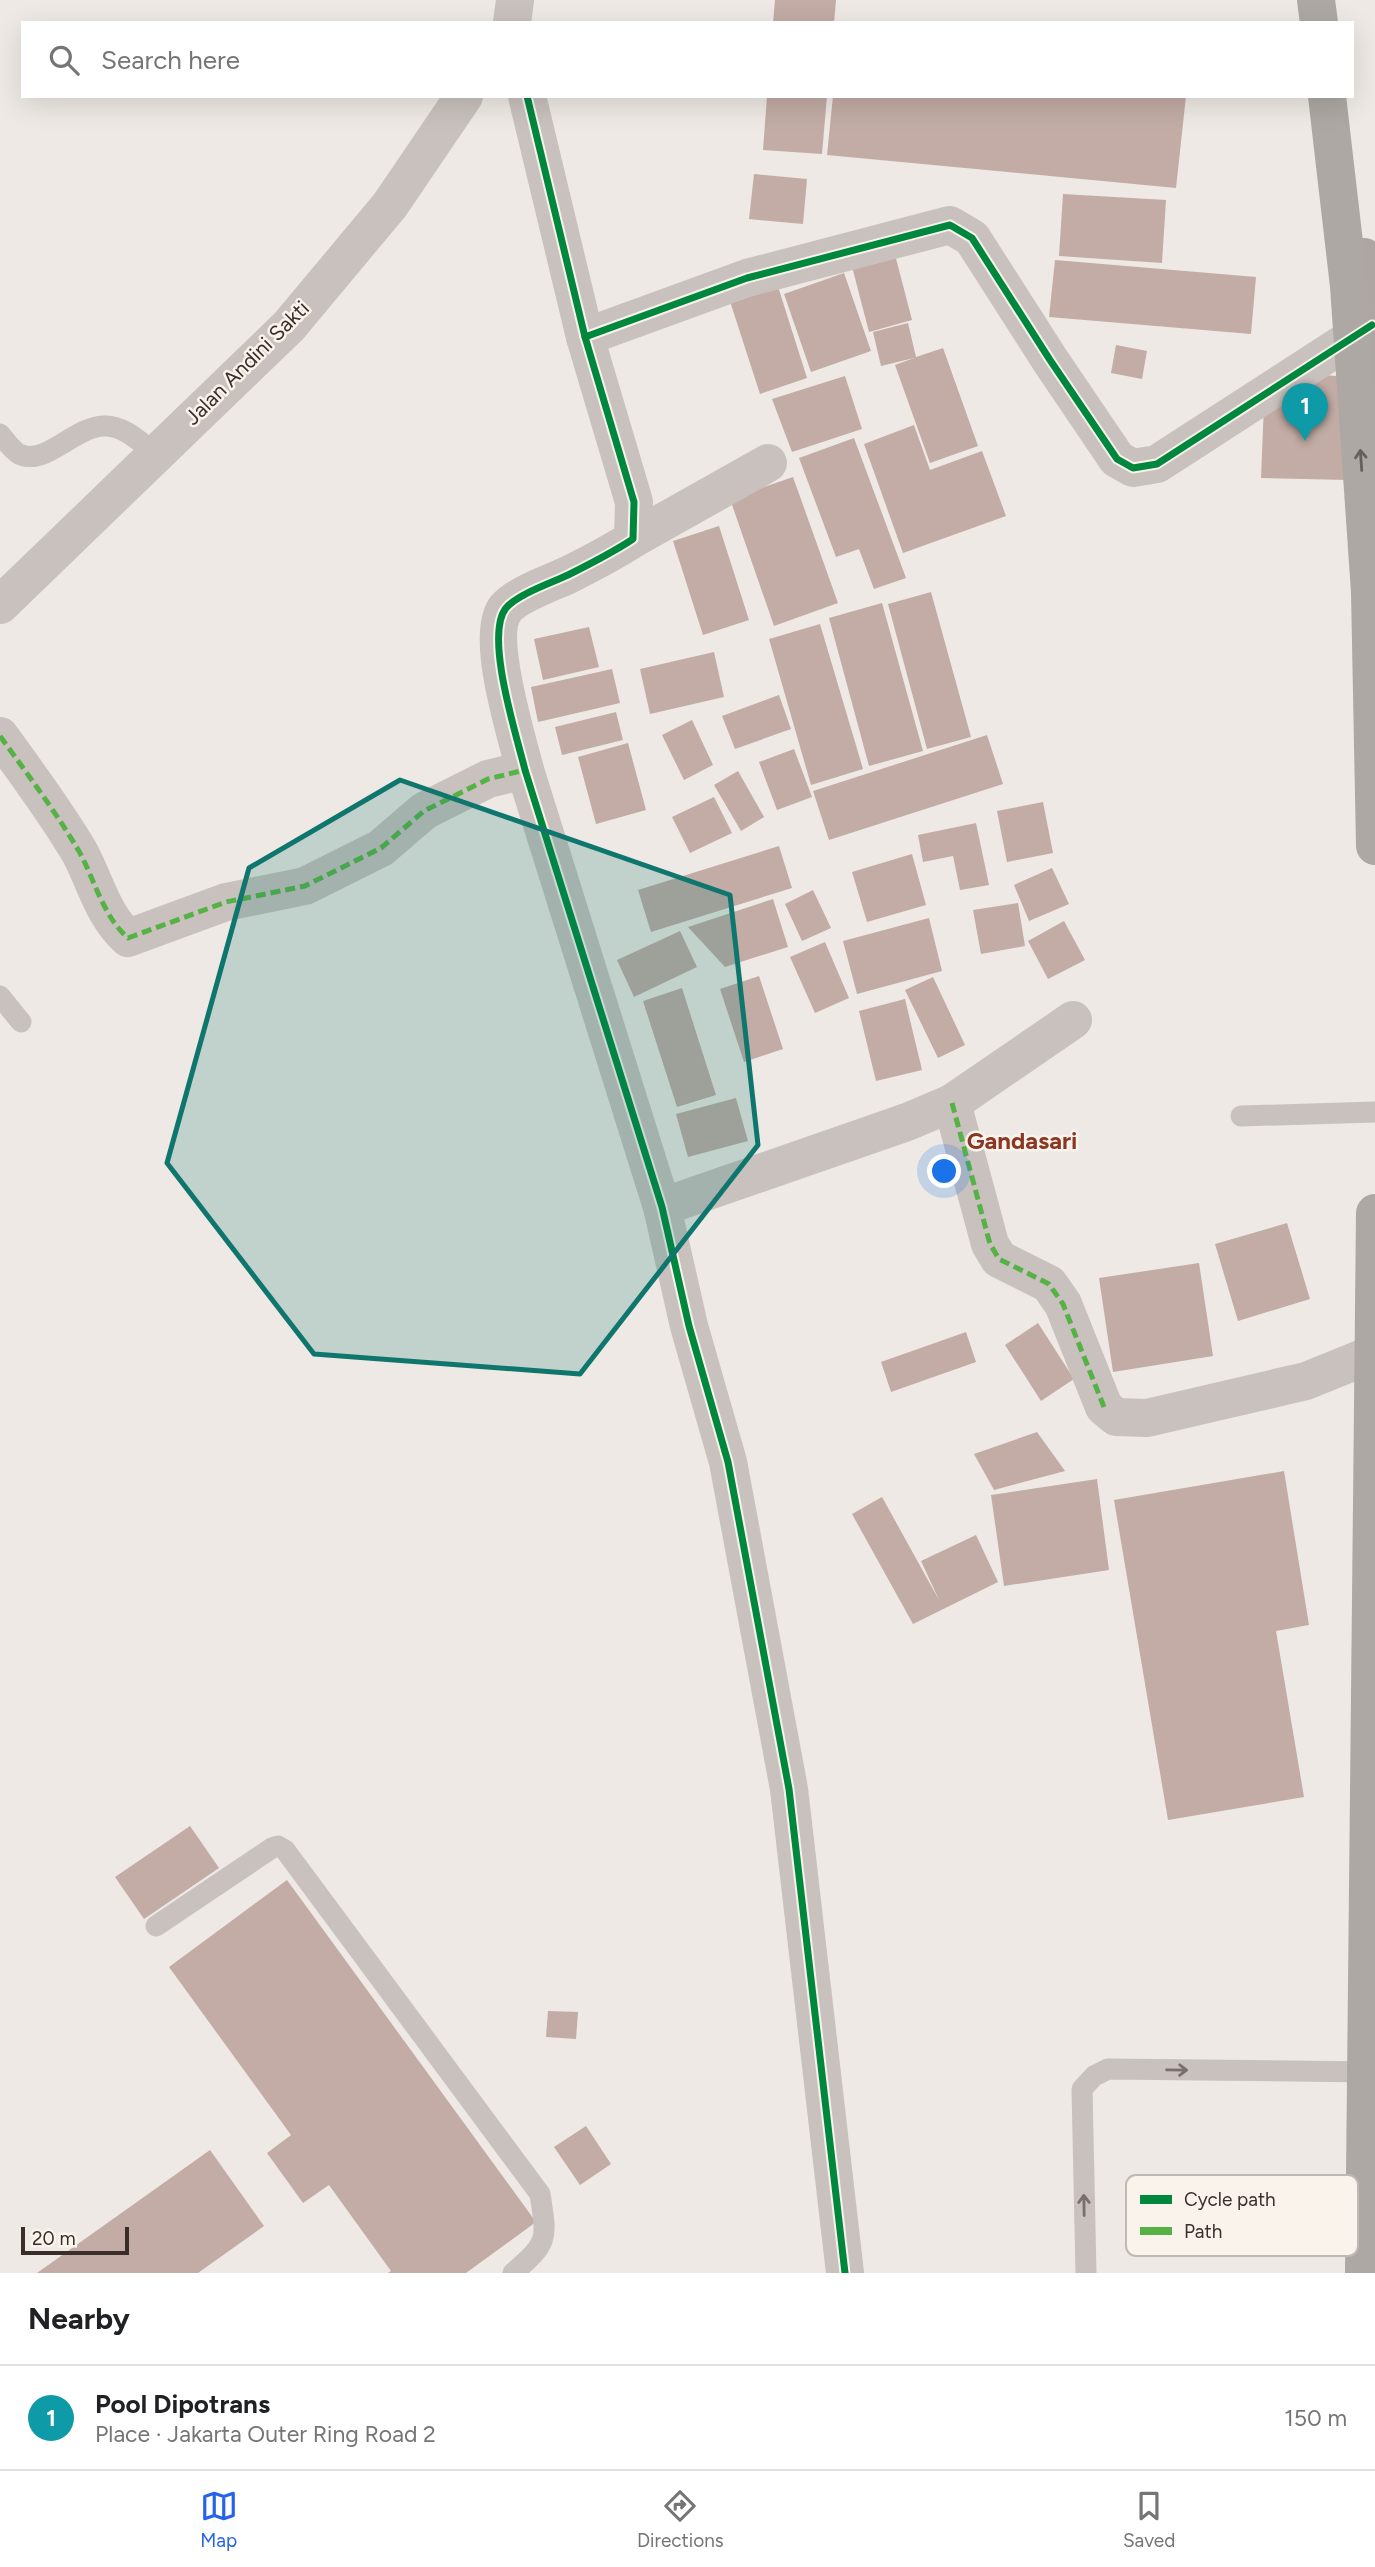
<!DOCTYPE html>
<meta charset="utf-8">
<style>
body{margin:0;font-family:Figtree,sans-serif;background:#f2f2f2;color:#202124}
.scale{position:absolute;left:21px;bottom:18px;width:108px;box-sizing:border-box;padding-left:7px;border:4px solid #392e2a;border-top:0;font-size:19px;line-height:24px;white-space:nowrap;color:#392e2a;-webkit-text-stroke:5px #faf3ec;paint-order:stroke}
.you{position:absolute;left:945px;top:1172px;width:24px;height:24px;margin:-18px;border:5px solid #fff;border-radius:50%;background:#1a73e8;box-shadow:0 0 0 10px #1a73e833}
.badge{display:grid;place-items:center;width:46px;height:46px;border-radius:50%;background:#2563eb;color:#fff;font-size:23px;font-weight:700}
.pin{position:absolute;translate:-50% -58px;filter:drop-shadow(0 2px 4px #0008)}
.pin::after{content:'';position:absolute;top:37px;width:24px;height:21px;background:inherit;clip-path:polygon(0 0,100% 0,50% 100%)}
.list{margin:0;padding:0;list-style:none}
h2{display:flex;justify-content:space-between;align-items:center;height:91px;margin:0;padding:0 28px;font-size:30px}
h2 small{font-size:23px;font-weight:400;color:#757577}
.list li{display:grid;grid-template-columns:46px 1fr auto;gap:21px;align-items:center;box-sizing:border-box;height:105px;padding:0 28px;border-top:2px solid #e0e0e0}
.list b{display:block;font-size:26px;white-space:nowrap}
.list p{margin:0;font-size:23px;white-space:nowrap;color:#757577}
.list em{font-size:23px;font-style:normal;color:#757577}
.icon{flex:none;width:38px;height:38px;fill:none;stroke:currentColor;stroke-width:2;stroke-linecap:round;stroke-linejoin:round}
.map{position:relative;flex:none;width:1375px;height:2273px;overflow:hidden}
.search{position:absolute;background:#fff;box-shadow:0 7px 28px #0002;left:21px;right:21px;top:21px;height:77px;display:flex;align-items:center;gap:18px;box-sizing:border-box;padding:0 24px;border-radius:0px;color:#757577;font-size:26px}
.sheet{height:196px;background:#fff}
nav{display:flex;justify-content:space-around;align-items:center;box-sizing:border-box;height:98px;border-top:2px solid #e0e0e0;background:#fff;font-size:19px;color:#757577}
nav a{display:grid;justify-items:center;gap:4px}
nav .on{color:#2563eb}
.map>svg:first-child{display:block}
.building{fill:#c2aca5}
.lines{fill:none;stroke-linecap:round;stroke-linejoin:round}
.lane{stroke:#c8c1bd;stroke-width:21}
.street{stroke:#c8c1bd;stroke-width:38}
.primary{stroke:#ada6a2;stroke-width:38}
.highway{stroke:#ada8a3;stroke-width:38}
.highway-bridge{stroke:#ada8a3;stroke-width:38}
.quiet{stroke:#56b246;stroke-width:5;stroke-dasharray:10 5;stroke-linecap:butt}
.cycleway-casing{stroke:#faf3ec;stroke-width:11}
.cycleway{stroke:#00873e;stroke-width:7}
.oneway{stroke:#675f5a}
.oneway2{stroke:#79706c}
.marked{fill:#0f766e;fill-opacity:0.2;stroke:#0f766e;stroke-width:5;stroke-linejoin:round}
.labels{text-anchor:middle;stroke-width:5;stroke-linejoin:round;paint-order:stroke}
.street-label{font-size:21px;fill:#392e2a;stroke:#faf3ec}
.quarter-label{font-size:24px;font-weight:bold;fill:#893622;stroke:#faf3ec}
.key{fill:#faf3ec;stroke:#c0b8b2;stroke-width:2}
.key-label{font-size:19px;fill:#392e2a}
</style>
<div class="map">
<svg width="1375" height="2273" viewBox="0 0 1375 2273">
<rect width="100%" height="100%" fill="#eee9e4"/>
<!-- building -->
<g class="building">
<path d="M775,0H836L834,23H773Z"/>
<path d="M767,96H827L822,154L763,150Z"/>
<path d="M833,96H1186L1176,188L827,155Z"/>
<path d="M754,174L807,179L803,224L749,219Z"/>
<path d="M1063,194L1166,200L1162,263L1059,256Z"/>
<path d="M892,243L912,320L869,332L849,255Z"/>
<path d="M1055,260L1256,277L1251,334L1049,317Z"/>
<path d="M844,273L871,351L811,372L784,294Z"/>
<path d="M774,274L807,378L760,394L726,289Z"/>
<path d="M908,323L916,357L943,348L978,446L930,463L895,365L914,358L881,366L873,332Z"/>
<path d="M1116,345L1147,351L1142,379L1111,373Z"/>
<path d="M1323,375L1350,377L1347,480L1261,478L1264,404Z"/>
<path d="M845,376L862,429L792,452L772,399Z"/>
<path d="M914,425L930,470L982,451L1006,516L903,553L864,444Z"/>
<path d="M854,438L906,578L874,589L859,549L836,557L799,458Z"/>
<path d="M793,477L838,603L774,626L730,499Z"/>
<path d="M719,526L749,620L703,635L673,541Z"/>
<path d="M931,592L971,737L927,749L888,604Z"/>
<path d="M882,603L923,751L869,766L829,618Z"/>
<path d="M820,624L863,769L811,785L769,639Z"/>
<path d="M589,627L599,667L543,680L534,639Z"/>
<path d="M714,652L724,697L650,714L640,669Z"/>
<path d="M612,669L620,703L538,722L531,687Z"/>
<path d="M779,695L791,729L735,749L722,716Z"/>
<path d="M616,712L623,740L562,755L555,727Z"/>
<path d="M692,720L713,765L684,780L662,735Z"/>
<path d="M987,735L1003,784L829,840L813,791Z"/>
<path d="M628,743L646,810L596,824L578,757Z"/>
<path d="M794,749L812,797L777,810L759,762Z"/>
<path d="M738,771L764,817L741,831L714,785Z"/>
<path d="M714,797L732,833L690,853L672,817Z"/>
<path d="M1043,802L1053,853L1007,862L997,811Z"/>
<path d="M976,823L989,885L960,890L953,856L923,862L918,835Z"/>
<path d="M779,846L792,888L651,932L638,890Z"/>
<path d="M912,854L926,905L867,922L852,872Z"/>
<path d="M1052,868L1069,904L1029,921L1014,885Z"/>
<path d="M813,890L831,928L802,941L785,904Z"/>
<path d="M773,899L788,947L725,967L688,927Z"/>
<path d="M1018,903L1025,946L981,954L973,910Z"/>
<path d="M929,918L942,971L857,994L843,941Z"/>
<path d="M1064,921L1085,960L1048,979L1028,941Z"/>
<path d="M680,931L697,967L634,997L617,960Z"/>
<path d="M825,942L849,998L815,1013L790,957Z"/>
<path d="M759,976L783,1049L744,1062L720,989Z"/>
<path d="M933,977L965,1045L938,1058L905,990Z"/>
<path d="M682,988L716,1095L677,1107L643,1001Z"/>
<path d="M905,999L922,1070L876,1081L859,1011Z"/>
<path d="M736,1098L748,1141L688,1157L676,1114Z"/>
<path d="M1287,1223L1310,1299L1238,1321L1215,1244Z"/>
<path d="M1199,1263L1213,1356L1113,1372L1099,1278Z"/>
<path d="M1038,1323L1074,1379L1041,1401L1005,1345Z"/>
<path d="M966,1332L976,1362L891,1392L881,1362Z"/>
<path d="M1037,1432L1065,1471L994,1490L974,1454Z"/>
<path d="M1284,1471L1309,1625L1276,1631L1304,1797L1168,1820L1114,1500Z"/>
<path d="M1097,1479L1109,1570L1004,1586L991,1495Z"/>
<path d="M882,1497L939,1600L921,1561L976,1535L998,1582L913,1624L852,1514Z"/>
<path d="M190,1826L219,1868L144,1919L115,1877Z"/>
<path d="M287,1880L536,2222L466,2273H388L391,2271L329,2185L303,2203L267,2153L291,2135L169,1967Z"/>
<path d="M548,2011L578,2012L576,2039L546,2037Z"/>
<path d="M586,2126L611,2164L580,2185L554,2147Z"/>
<path d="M210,2150L264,2226L198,2273H37Z"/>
</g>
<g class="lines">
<!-- lane -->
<g class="lane">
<path d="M0,434C5,440 12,450 19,454C45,467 73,427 104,426C124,425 141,443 156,454"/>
<path d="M0,996L21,1022"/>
<path d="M1241,1116L1375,1112"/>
<path d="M156,1926L272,1848L278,1846L285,1850L540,2194C547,2240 549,2242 513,2273"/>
<path d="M1086,2273L1082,2089L1094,2076L1108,2069L1373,2072"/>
</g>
<!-- street -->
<g class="street">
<path d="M512,23L515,0"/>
<path d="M527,96L585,337L634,502L633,539C612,553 590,564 568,575C551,583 518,594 506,608C484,635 517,737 525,770L662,1207L689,1326L728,1462L789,1789L845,2273"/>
<path d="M585,337L747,278L950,225L972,238L1050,360L1117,459L1133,468L1157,464L1372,325"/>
<path d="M633,539L768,463"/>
<path d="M0,605L289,326L390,205L464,96"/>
<path d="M0,736C28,775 56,812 80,853C95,881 103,916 128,938L226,902L305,886L381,848L424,811L488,779L525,770"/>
<path d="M952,1103L990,1244L999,1259L1049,1284L1063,1304L1104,1407L1116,1417L1147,1418L1306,1381L1375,1353"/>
<path d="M662,1207L907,1122L952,1103L1073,1020"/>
</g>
<!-- primary -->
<path class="primary" d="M1364,257L1375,373"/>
<!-- highway -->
<path class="highway" d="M1316,0L1319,23"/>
<!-- highway-bridge -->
<g class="highway-bridge">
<path d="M1327,96L1349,286L1370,592L1375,846"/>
<path d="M1364,2273L1375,1213"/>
</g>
<!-- quiet -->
<g class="quiet">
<path d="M0,736C28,775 56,812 80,853C95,881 103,916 128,938L226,902L305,886L381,848L424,811L488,779L525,770"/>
<path d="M952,1103L990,1244L999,1259L1049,1284L1063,1304L1104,1407"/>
</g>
<!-- cycleway casing -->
<g class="cycleway-casing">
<g id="cycleway">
<path d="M527,96L585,337L634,502L633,539C612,553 590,564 568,575C551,583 518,594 506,608C484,635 517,737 525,770L662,1207L689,1326L728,1462L789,1789L845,2273"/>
<path d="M585,337L747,278L950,225L972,238L1050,360L1117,459L1133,468L1157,464L1372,325"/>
</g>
</g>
<!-- cycleway -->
<use href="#cycleway" class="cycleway"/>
</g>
<!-- one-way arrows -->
<defs><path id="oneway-shaft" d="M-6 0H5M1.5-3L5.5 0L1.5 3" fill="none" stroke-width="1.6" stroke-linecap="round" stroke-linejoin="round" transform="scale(1.75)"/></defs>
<use class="oneway" href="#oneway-shaft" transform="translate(1361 460) rotate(-94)"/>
<g class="oneway2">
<use href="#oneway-shaft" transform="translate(1177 2070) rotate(1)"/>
<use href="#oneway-shaft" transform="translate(1084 2205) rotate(-91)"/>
</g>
<!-- marked area -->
<path class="marked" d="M400,780L730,895L758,1145L580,1374L314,1354L167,1163L249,868Z"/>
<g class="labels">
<!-- street labels -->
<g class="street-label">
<text transform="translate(247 363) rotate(-45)" y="7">Jalan Andini Sakti</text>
</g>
<!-- quarter labels -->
<g class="quarter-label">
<text x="1022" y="1149">Gandasari</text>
</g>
</g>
<!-- legend -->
<rect x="1126" y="2175" width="232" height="81" rx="10" class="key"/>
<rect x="1140" y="2195" width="32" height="9" fill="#00873e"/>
<rect x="1140" y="2227" width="32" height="8" fill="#56b246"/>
<g class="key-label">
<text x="1184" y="2206">Cycle path</text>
<text x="1184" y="2238">Path</text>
</g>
</svg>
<div class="scale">20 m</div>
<div class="you"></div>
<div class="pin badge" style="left:1305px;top:441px;background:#0f9aa8">1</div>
<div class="search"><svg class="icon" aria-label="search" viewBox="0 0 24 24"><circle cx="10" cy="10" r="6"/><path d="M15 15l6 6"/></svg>Search here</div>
</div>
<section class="sheet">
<h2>Nearby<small></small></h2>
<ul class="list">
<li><span class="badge" style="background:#0f9aa8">1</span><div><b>Pool Dipotrans</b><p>Place · Jakarta Outer Ring Road 2</p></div><em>150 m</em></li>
</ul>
</section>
<nav>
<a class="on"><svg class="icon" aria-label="map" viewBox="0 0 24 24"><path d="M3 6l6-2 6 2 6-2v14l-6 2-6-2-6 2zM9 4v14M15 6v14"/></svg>Map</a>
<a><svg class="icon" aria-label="directions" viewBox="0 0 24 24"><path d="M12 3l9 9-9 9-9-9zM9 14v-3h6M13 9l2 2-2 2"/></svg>Directions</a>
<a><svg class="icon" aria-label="saved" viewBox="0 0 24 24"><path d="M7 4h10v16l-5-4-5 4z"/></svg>Saved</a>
</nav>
